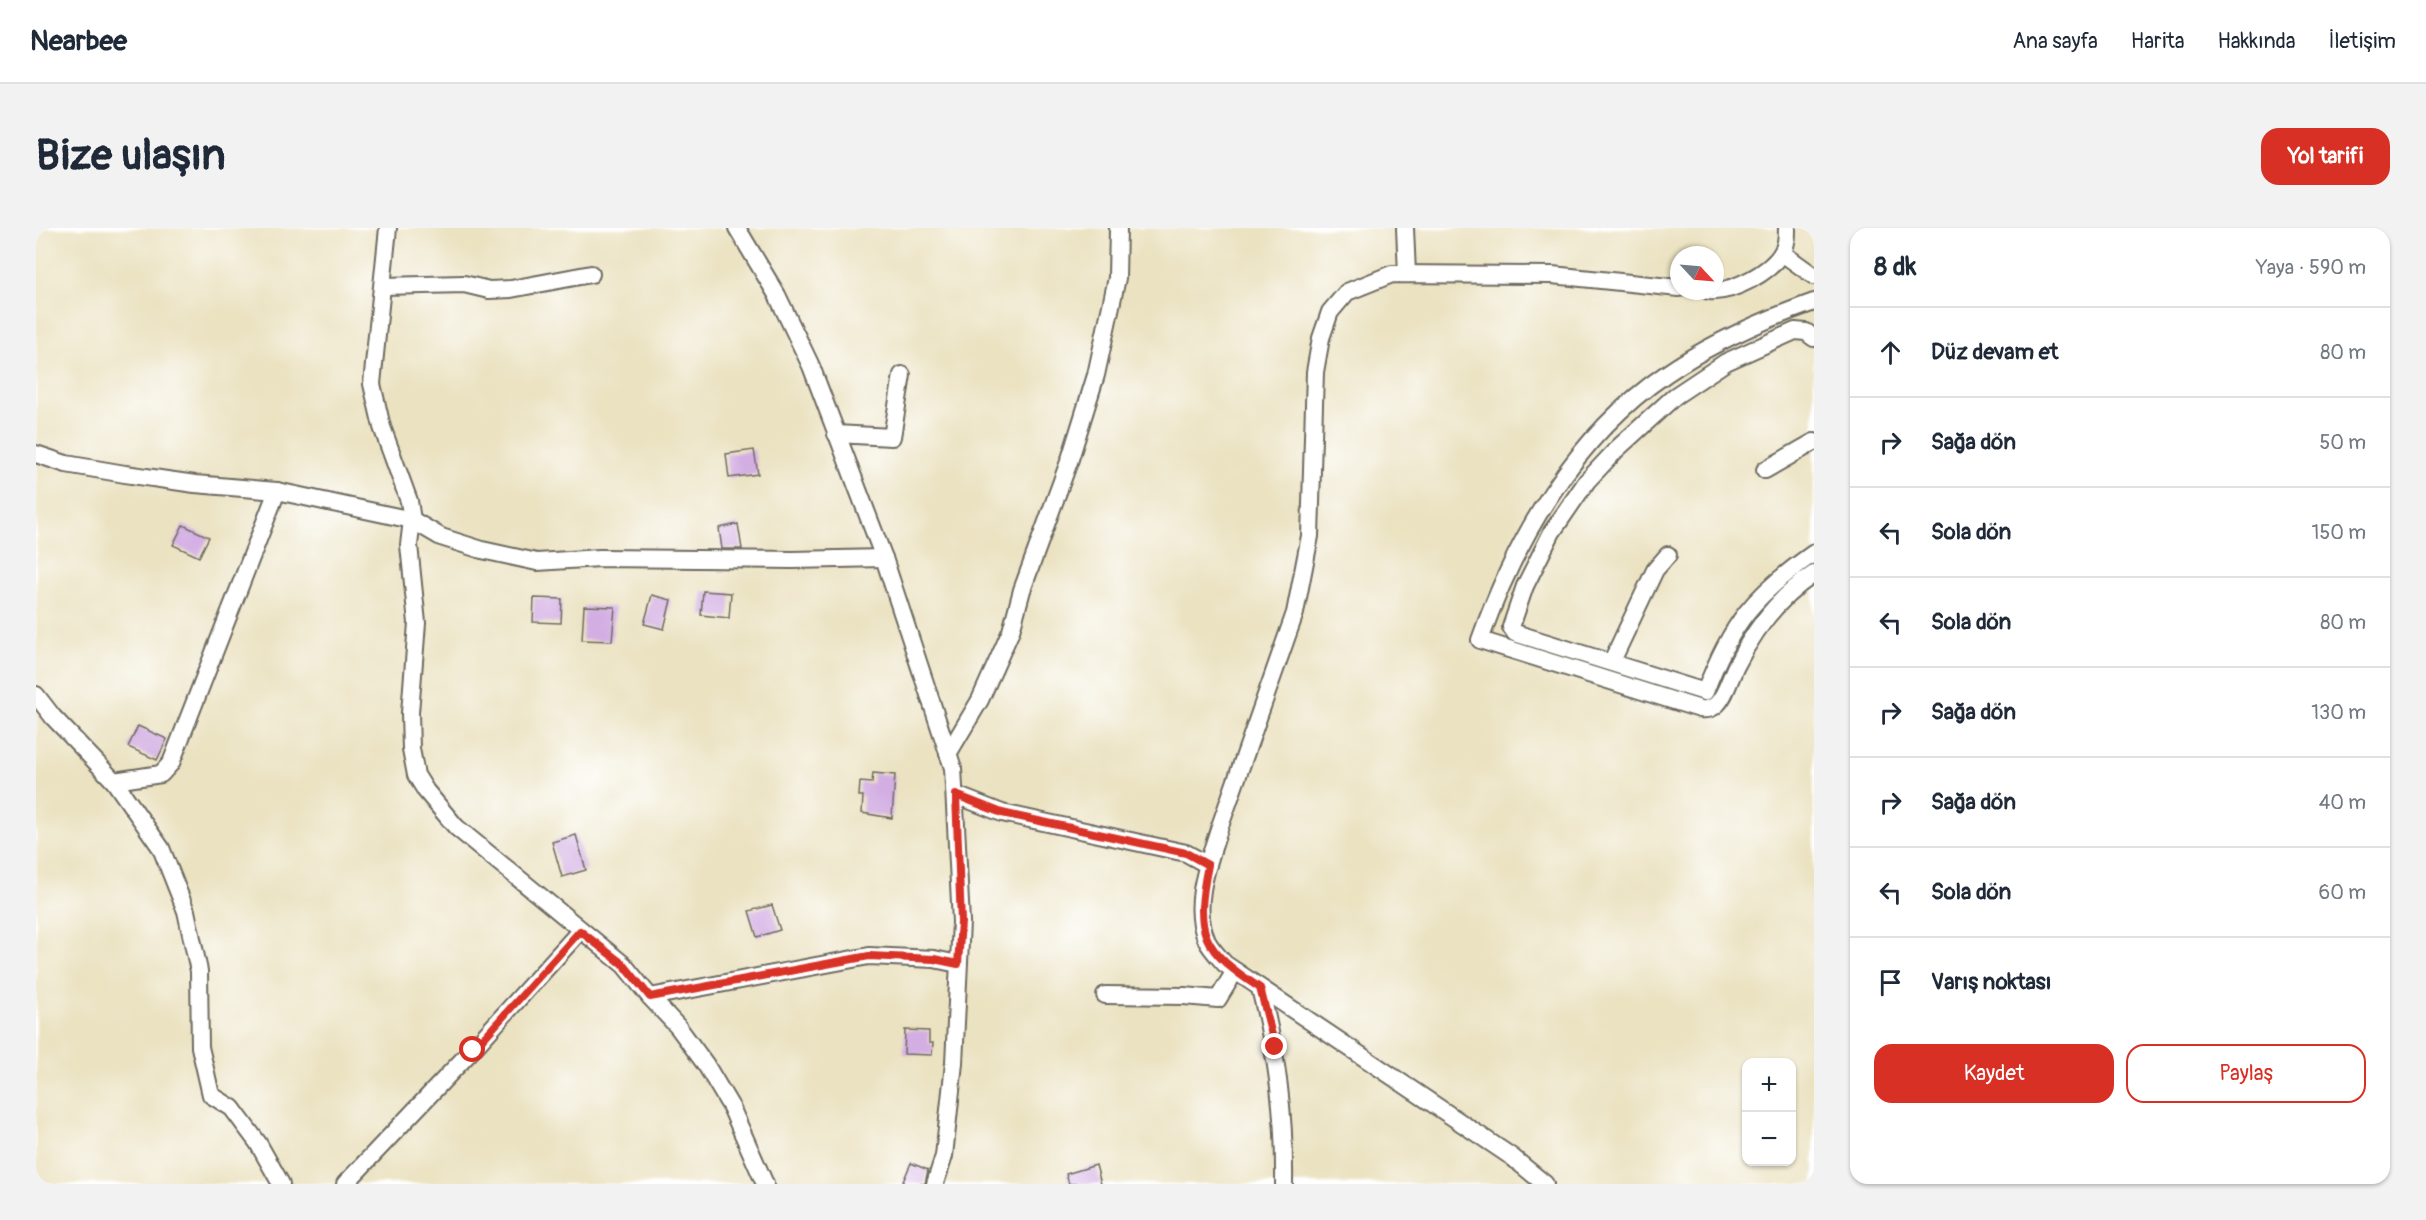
<!DOCTYPE html>
<html lang="tr">
<meta charset="utf-8">
<style>
body{margin:0;font-family:Pangolin,sans-serif;background:#f2f2f3;color:#1f2937}
.controls{position:absolute;right:18px;bottom:18px;display:grid;overflow:hidden;border-radius:12px;box-shadow:0 2px 4px #0004}
.controls button{width:54px;height:54px;display:grid;place-items:center;padding:0;border:0;border-bottom:2px solid #e0e1e3;background:#fff;color:#1f2937;font:30px sans-serif}
.compass{position:absolute;left:1634px;top:18px;width:54px;height:54px;border-radius:50%;background:#fff;box-shadow:0 2px 4px #0004;rotate:116deg}
.stop{position:absolute;width:18px;height:18px;margin:-14px;border:4px solid #d93025;border-radius:50%;background:#fff}
.stop.end{background:#d93025;border-color:#fff;box-shadow:0 2px 6px #0008}
.list{margin:0;padding:0;list-style:none}
h2{display:flex;justify-content:space-between;align-items:center;height:78px;margin:0;padding:0 24px;font-size:26px}
h2 small{font-size:20px;font-weight:400;color:#747a83}
.list li{display:grid;grid-template-columns:39px 1fr auto;gap:18px;align-items:center;box-sizing:border-box;height:90px;padding:0 24px;border-top:2px solid #e0e1e3}
.list b{display:block;font-size:22px;white-space:nowrap}
.list em{font-size:20px;font-style:normal;color:#747a83}
.actions{display:flex;gap:12px;padding:18px 24px}
.actions a{flex:1;padding:14px 0;border:2px solid #d93025;border-radius:18px;text-align:center;font-size:21px;color:#d93025}
.actions .main{background:#d93025;color:#fff}
.icon{flex:none;width:33px;height:33px;fill:none;stroke:currentColor;stroke-width:2;stroke-linecap:round;stroke-linejoin:round}
.map{position:relative;flex:none;width:1778px;height:956px;overflow:hidden;border-radius:18px}
header{display:flex;align-items:center;gap:36px;box-sizing:border-box;height:84px;padding:0 30px;background:#fff;border-bottom:2px solid #e0e1e3}
header strong{font-size:28px}
nav{display:flex;gap:33px;margin-inline-start:auto;font-size:21px}
.intro{display:flex;align-items:center;justify-content:space-between;box-sizing:border-box;height:144px;padding:0 36px}
h1{margin:0;font-size:42px}
.button{padding:15px 27px;border-radius:18px;background:#d93025;color:#fff;font-size:21px;font-weight:700}
main{display:flex;gap:36px;padding:0 36px}
aside{flex:1;background:#fff;border-radius:18px;box-shadow:0 2px 4px #0004}
.map>svg:first-child{display:block}
.building{fill:#d3aee3}
.lines{fill:none;stroke-linecap:round;stroke-linejoin:round}
.minor-casing{stroke:#6e6b60;stroke-width:20}
.minor{stroke:#fff;stroke-width:16}
.route{stroke:#d93025;stroke-width:8}
</style>
<header>
<strong>Nearbee</strong>
<nav><a>Ana sayfa</a><a>Harita</a><a>Hakkında</a><a>İletişim</a></nav>
</header>
<div class="intro"><h1>Bize ulaşın</h1><a class="button">Yol tarifi</a></div>
<main>
<div class="map">
<svg width="1778" height="956" viewBox="0 0 1778 956">
<rect width="100%" height="100%" fill="#fff"/>
<filter id="ink" filterUnits="userSpaceOnUse"><feTurbulence type="fractalNoise" baseFrequency=".0167" numOctaves="2"/><feDisplacementMap in="SourceGraphic" scale="12" xChannelSelector="R" yChannelSelector="G"/><feConvolveMatrix kernelMatrix="1 2 1 2 8 2 1 2 1" color-interpolation-filters="sRGB"/></filter>
<filter id="wash" filterUnits="userSpaceOnUse"><feTurbulence type="fractalNoise" baseFrequency=".008" numOctaves="4" result="noise"/><feDisplacementMap in="SourceGraphic" scale="24" xChannelSelector="R" yChannelSelector="G"/><feGaussianBlur stdDeviation="1.35" result="paint"/><feColorMatrix in="noise" values="0 0 0 0 0 0 0 0 0 0 0 0 0 0 0 0 0 1.4 0 .05"/><feComposite in="paint" operator="in"/></filter>
<g filter="url(#wash)">
<rect width="100%" height="100%" fill="#ebe2c1"/>
<g id="blocks">
<!-- building -->
<g class="building">
<path d="M718,222L722,246L693,250L690,226Z"/>
<path d="M702,296L706,321H686L683,300Z"/>
<path d="M147,297L173,309L163,329L137,317Z"/>
<path d="M667,363L695,365L693,390L665,387Z"/>
<path d="M616,367L635,372L628,401L608,396Z"/>
<path d="M498,370L526,371L525,395L497,394Z"/>
<path d="M548,378L579,379L576,413L546,412Z"/>
<path d="M102,498L131,511L121,532L92,519Z"/>
<path d="M837,545L859,547L856,590L826,585L827,568H823L824,554L836,555Z"/>
<path d="M540,607L550,642L526,649L516,614Z"/>
<path d="M736,677L744,702L721,709L713,683Z"/>
<path d="M869,802L893,803V815H897L896,827L868,826Z"/>
<path d="M875,935L892,942L889,956H866Z"/>
<path d="M1060,937L1065,956H1033L1030,946Z"/>
</g>
</g>
</g>
<g filter="url(#ink)">
<use href="#blocks" fill-opacity="0" stroke="#6e6b60" stroke-width="1.5"/>
<g class="lines">
<!-- minor casing -->
<g class="minor-casing">
<g id="minor">
<path d="M352,0L336,156L346,199L373,273L376,292L373,317L381,395L374,485L375,521L380,547L390,563L420,599L588,737L614,769L642,799L670,837L695,879L729,956"/>
<path d="M701,0L741,67L775,138L848,330L917,540L925,694L918,835L908,928L899,956"/>
<path d="M1369,0L1371,46"/>
<path d="M1746,25L1778,48"/>
<path d="M347,58L428,56L453,62L475,61L555,46"/>
<path d="M1673,63C1696,65 1736,44 1747,23C1751,16 1751,8 1751,0"/>
<path d="M1778,74C1727,92 1675,115 1630,146C1539,208 1480,310 1444,412L1664,481C1670,482 1676,481 1681,476C1690,467 1694,450 1700,438C1718,402 1744,368 1778,346"/>
<path d="M1778,110L1770,104L1759,103L1690,134L1639,168L1582,220L1551,253L1516,304L1489,358L1475,399L1479,405L1669,464C1695,395 1718,367 1778,325"/>
<path d="M800,206L856,209L866,147"/>
<path d="M0,226L30,236L89,246L159,256L241,263L376,292L405,309L446,322L501,334L564,330L756,332L848,330"/>
<path d="M1729,242L1778,214"/>
<path d="M1576,433L1619,342L1632,327"/>
<path d="M0,467L17,489L78,553L125,620L150,683L163,743L164,819L175,867L196,880L222,915L245,956"/>
<path d="M912,526L944,472L975,403L986,362L1034,231L1060,147L1081,50L1082,0"/>
<path d="M78,553L125,546L135,535L241,263"/>
<path d="M920,567L966,585L1150,625L1172,637"/>
<path d="M1224,760C1241,828 1249,886 1248,956"/>
<path d="M1069,767L1148,768L1182,771L1199,743"/>
<path d="M614,769L833,728L898,731L922,736"/>
<path d="M309,956L437,821L544,703"/>
<path d="M1509,956L1476,929L1189,736C1183,729 1175,721 1171,713C1155,678 1172,636 1183,601L1259,385L1274,308L1279,144L1285,110L1294,84L1311,64L1356,46L1516,47L1643,60"/>
</g>
</g>
<!-- minor -->
<use href="#minor" class="minor"/>
</g>
</g>
<g class="lines" filter="url(#ink)">
<!-- route -->
<path class="route" d="M437,822L544,703L588,737L614,769L833,728L898,731L922,736L925,694L920,567L966,585L1150,625L1172,637C1158,706 1166,722 1224,760L1239,819"/>
</g>
</svg>
<div class="controls">
<button>+</button>
<button>−</button>
</div>
<svg class="compass" viewBox="-18 -18 36 36"><path d="M0-13l5 13h-10z" fill="#e53935"/><path d="M0 13l5-13h-10z" fill="#747a83"/></svg>
<div class="stop" style="left:437px;top:822px"></div>
<div class="stop end" style="left:1239px;top:819px"></div>
</div>
<aside>
<h2>8 dk<small>Yaya · 590 m</small></h2>
<ul class="list">
<li><svg class="icon" aria-label="ahead" viewBox="0 0 24 24"><path d="M12 20V5M6 11l6-6 6 6"/></svg><div><b>Düz devam et</b></div><em>80 m</em></li>
<li><svg class="icon" aria-label="right" viewBox="0 0 24 24"><path d="M7 20v-9h11M14 6l5 5-5 5"/></svg><div><b>Sağa dön</b></div><em>50 m</em></li>
<li><svg class="icon" aria-label="left" viewBox="0 0 24 24"><path d="M17 20v-9H6M10 6l-5 5 5 5"/></svg><div><b>Sola dön</b></div><em>150 m</em></li>
<li><svg class="icon" aria-label="left" viewBox="0 0 24 24"><path d="M17 20v-9H6M10 6l-5 5 5 5"/></svg><div><b>Sola dön</b></div><em>80 m</em></li>
<li><svg class="icon" aria-label="right" viewBox="0 0 24 24"><path d="M7 20v-9h11M14 6l5 5-5 5"/></svg><div><b>Sağa dön</b></div><em>130 m</em></li>
<li><svg class="icon" aria-label="right" viewBox="0 0 24 24"><path d="M7 20v-9h11M14 6l5 5-5 5"/></svg><div><b>Sağa dön</b></div><em>40 m</em></li>
<li><svg class="icon" aria-label="left" viewBox="0 0 24 24"><path d="M17 20v-9H6M10 6l-5 5 5 5"/></svg><div><b>Sola dön</b></div><em>60 m</em></li>
<li><svg class="icon" aria-label="arrive" viewBox="0 0 24 24"><path d="M6 21V4h12l-3 4 3 4H6"/></svg><div><b>Varış noktası</b></div></li>
</ul>
<div class="actions"><a class="main">Kaydet</a><a>Paylaş</a></div>
</aside>
</main>
